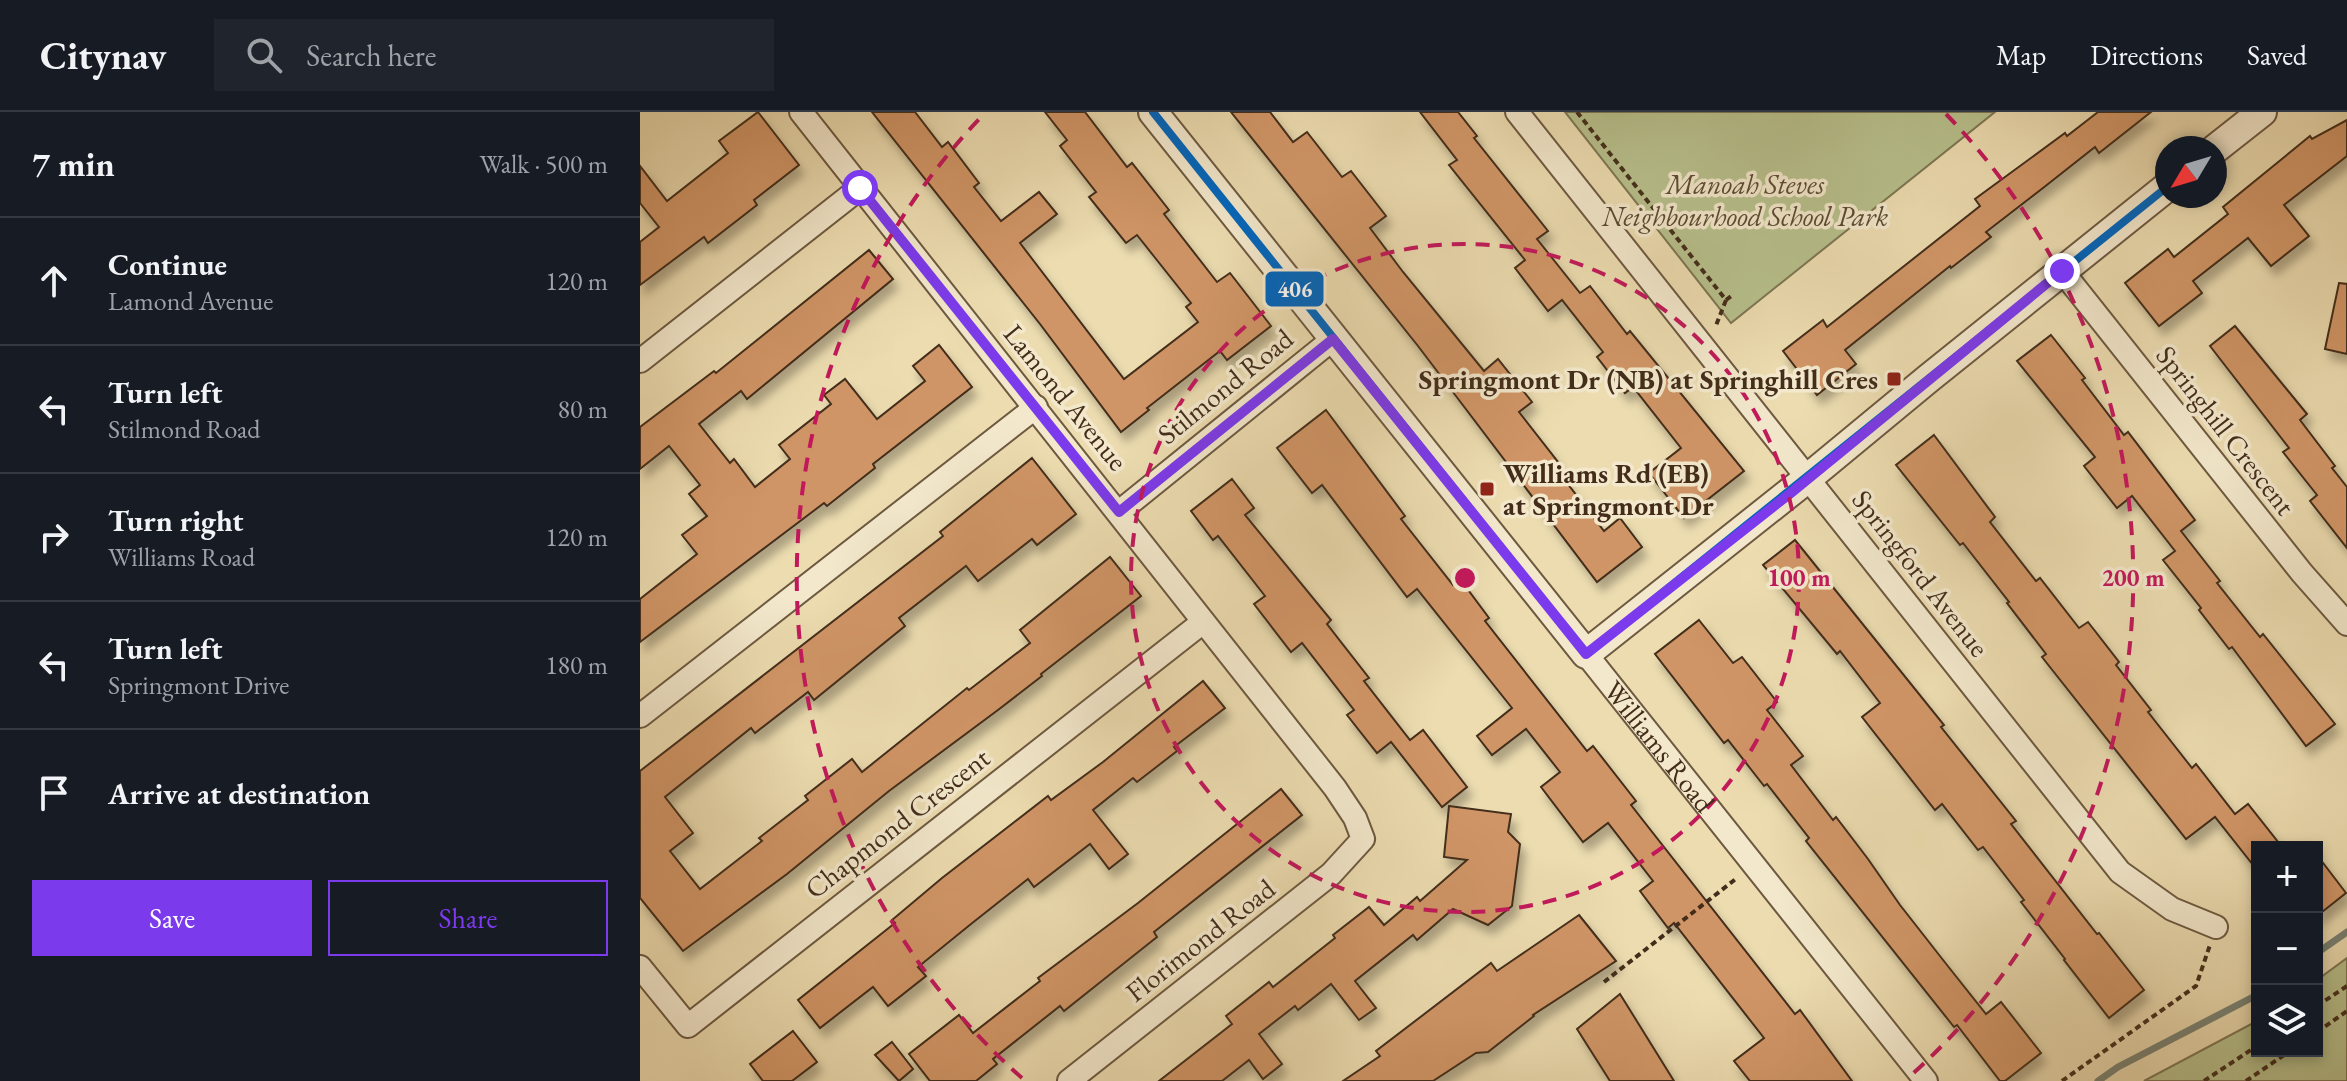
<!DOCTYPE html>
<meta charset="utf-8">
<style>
body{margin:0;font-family:"EB Garamond",serif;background:#20242c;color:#f1f3f6}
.controls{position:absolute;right:24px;bottom:24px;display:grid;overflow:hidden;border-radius:0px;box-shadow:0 4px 12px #0003}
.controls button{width:72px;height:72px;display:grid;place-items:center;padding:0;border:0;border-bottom:2px solid #363941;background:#171b24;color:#f1f3f6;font:40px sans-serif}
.compass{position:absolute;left:1515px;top:24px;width:72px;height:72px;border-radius:50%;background:#171b24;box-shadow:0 4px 12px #0003;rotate:232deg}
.stop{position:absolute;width:24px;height:24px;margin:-18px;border:6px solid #7c3aed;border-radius:50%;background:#fff}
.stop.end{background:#7c3aed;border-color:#fff;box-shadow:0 2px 8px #0008}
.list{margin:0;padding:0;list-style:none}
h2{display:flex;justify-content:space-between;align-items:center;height:104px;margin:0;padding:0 32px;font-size:34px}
h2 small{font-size:26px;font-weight:400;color:#9ea1a6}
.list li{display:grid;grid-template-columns:52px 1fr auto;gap:24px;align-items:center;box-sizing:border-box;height:128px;padding:0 32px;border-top:2px solid #363941}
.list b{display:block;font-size:30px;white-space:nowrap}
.list p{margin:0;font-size:26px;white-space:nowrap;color:#9ea1a6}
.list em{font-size:26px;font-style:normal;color:#9ea1a6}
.actions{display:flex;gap:16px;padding:24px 32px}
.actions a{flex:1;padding:18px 0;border:2px solid #7c3aed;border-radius:0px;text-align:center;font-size:28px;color:#7c3aed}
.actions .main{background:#7c3aed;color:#fff}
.icon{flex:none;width:44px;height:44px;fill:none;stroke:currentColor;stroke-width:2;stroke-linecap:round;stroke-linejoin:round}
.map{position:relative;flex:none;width:1707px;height:969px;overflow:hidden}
header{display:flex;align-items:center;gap:48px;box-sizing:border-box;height:112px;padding:0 40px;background:#171b24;border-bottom:2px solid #363941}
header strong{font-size:38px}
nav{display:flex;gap:44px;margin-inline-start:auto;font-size:28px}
.search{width:560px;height:72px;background:#20242c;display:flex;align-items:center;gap:20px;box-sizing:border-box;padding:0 28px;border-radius:0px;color:#9ea1a6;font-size:30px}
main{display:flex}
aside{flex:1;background:#171b24}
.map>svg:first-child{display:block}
.green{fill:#b7c08c;stroke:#7d7653;stroke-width:2}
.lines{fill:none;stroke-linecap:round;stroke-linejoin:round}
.stream{stroke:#778274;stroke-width:7}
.building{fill:#d09566;stroke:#432d1a;stroke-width:2;filter:url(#shadow)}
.minor-casing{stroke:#6d5940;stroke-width:26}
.tertiary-casing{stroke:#6d5940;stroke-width:32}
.path{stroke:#432d1a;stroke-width:4;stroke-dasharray:6 4;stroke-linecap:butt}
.minor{stroke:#f3e8cc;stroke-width:22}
.tertiary{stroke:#f3e8cc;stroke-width:28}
.bus-1-casing{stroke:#f3e8cc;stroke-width:14}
.bus-1{stroke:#0065bd;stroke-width:8}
.route{stroke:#7c3aed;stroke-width:10}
.ring{fill:none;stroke:#c2185b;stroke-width:4;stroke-dasharray:14 10}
.poi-dot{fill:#8f2418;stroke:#f3e8cc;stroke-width:3}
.labels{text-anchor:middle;stroke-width:7;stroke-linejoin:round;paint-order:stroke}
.park-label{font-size:28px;font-style:italic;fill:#5a4a31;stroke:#f3e8cc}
.poi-label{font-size:28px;font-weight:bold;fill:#432d1a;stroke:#f3e8cc;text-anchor:end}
.street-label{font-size:28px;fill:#432d1a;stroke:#f3e8cc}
.centre{fill:#c2185b;stroke:#f3e8cc;stroke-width:4}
.ring-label{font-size:24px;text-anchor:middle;font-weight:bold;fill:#c2185b;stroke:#f3e8cc;stroke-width:7;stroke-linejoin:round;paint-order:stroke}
.line-badge{stroke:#f3e8cc;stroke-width:3}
.badge-label{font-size:22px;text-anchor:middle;font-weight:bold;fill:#fff}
</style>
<header>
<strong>Citynav</strong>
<div class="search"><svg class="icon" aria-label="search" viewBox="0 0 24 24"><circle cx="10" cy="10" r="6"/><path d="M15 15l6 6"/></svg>Search here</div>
<nav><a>Map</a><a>Directions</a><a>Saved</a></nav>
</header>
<main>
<aside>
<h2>7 min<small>Walk · 500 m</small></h2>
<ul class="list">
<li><svg class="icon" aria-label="ahead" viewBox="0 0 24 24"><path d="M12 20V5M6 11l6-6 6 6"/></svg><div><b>Continue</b><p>Lamond Avenue</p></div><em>120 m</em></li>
<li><svg class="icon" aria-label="left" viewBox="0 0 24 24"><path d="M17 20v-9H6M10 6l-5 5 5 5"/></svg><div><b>Turn left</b><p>Stilmond Road</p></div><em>80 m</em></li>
<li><svg class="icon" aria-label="right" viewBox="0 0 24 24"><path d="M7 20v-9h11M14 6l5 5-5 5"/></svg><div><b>Turn right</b><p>Williams Road</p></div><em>120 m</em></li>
<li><svg class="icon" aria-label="left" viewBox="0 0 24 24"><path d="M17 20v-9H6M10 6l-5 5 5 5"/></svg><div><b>Turn left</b><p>Springmont Drive</p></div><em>180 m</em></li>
<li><svg class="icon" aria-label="arrive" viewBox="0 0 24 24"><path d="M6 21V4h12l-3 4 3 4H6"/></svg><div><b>Arrive at destination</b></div></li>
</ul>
<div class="actions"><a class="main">Save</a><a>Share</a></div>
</aside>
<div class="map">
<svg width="1707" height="969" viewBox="0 0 1707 969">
<defs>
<filter id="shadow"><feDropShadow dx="5" dy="9" stdDeviation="4" flood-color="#0004"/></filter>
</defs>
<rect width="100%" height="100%" fill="#ecdcb0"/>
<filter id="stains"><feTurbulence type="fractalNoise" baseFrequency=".0025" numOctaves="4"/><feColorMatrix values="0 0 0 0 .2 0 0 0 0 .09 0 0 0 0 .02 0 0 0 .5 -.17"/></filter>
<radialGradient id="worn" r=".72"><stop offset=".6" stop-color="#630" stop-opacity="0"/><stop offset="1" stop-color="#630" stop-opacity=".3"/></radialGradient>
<!-- green -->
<g class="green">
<path d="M925,0H1355L1091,211Z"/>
<path d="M1707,846V969H1504L1617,909V939H1677V868Z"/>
</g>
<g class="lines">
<!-- stream -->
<g class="stream">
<path d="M1677,841L1707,820"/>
<path d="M1458,969L1478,955L1617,883"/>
</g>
</g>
<!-- building -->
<g class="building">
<path d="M118,0L159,53L114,88L117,93L68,131L64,125L0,173V130L19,115L0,91V54L27,89L88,41L79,29Z"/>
<path d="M232,0H275L302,35L308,30L339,71L334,75L361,109L399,80L417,102L380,131L484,267L558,210L546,195L551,191L497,123L486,131L449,85L456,80L420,34L427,28L405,0H445L487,55L492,51L529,98L524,102L577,170L590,161L631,214L587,248L580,239L507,296L509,298L481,320L400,212Z"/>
<path d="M591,0H630L653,30L667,20L702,65L711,59L746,104L730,116L763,160L844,259L858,247L892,290L879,300L918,350L914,354L964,419L980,406L1002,435L957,470L778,234Z"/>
<path d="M780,0H818L837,24L834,26L908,119L897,127L940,181L950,174L987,222L990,219L1104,359L1044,406L1009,361L1041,336L993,275L985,281L957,245L963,240L922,188L908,199L875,156L885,148L809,53L817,48Z"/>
<path d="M1458,0H1511L1459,41L1455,35L1403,76L1346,120L1351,125L1311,156L1310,154L1205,238L1216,252L1177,283L1143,239L1183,208L1187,215L1340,94L1335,87L1425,21L1427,24Z"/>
<path d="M1707,8V44L1644,93L1669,124L1631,154L1608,126L1553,169L1562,181L1519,214L1485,171L1528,137L1534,145L1588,102L1583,95L1670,24L1672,27Z"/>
<path d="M229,138L253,167L107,287L101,279L59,312L90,351L94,347L115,375L150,347L139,333L191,292L184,283L205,267L237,307L285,269L273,254L299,233L332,275L233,352L235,356L187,394L184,391L0,530V487L57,442L42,423L67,404L49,382L60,373L29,334L0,357V315L74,259L76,261Z"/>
<path d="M1699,171L1707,172V242L1685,237Z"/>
<path d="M1595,214L1667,302L1660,308L1695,354L1692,356L1707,375V436L1670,389L1677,383L1643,340L1649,336L1570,234Z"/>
<path d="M1411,223L1445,266L1442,268L1484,323L1488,320L1555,408L1541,419L1580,469L1577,471L1620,525L1623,522L1695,612L1666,634L1592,535L1589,537L1559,498L1561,496L1523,448L1535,439L1492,384L1477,396L1444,354L1455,345L1377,249Z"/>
<path d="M686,298L765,404L761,407L813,473L820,467L849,506L845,509L947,639L953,634L996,689L991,693L1155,902L1160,898L1212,969H1110L1094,949L1124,926L1034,811L1028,816L1000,779L1013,769L968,711L943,730L901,675L920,660L886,617L852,643L837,624L872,596L777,477L767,485L682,373L672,381L637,336Z"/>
<path d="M1294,323L1355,405L1350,410L1396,469L1400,466L1439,516L1448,510L1479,550L1476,553L1511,598L1508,600L1552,656L1556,652L1595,702L1608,692L1642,735H1617V758L1575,705L1546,727L1402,545L1406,542L1367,491L1369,490L1323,431L1320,433L1256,353Z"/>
<path d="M392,346L436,402L397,433L392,427L338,469L326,454L259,506L265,514L174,588L168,580L115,621L111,616L25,685L53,721L30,739L60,777L122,729L119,726L168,688L165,684L212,647L222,660L327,576L329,578L390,531L380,518L470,445L501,484L401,562L402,564L358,598L249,679L147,762L43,839L0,786V659L303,424L300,420Z"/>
<path d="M592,367L614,396L605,403L691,508L687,512L729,566L724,569L770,628L783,618L827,675L802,695L751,630L737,641L707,603L714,598L662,531L651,540L614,492L625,484L578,424L573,428L551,399Z"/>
<path d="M1155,428L1304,613L1301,615L1376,709L1371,712L1457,822L1459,821L1504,878L1469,906L1424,848L1425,847L1381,790L1384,788L1343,735L1338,738L1302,692L1295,698L1222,605L1240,591L1200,539L1197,542L1123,453Z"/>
<path d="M1059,508L1093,551L1102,545L1137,590L1127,598L1163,644L1151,653L1193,708L1196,705L1228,747L1260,793L1307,853L1346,902L1361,890L1401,941L1365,969H1360L1317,913L1314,915L1166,729L1169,726L1127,672L1124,674L1088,628L1084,631L1015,542Z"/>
<path d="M563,569L585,596L534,635L537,639L497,670L493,666L453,698L488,742L469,757L450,732L394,775L388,767L331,812L278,855L286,864L248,894L233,875L180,916L158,888L255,811L252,808L302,766L408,684L411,688L463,650Z"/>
<path d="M641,677L662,703L514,820L517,825L463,868L424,899L420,894L353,947L357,952L336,969H290L269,942L319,903L333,921L400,869L398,866L498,791Z"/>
<path d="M809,694L871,702L868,720L880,732L872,794L848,813L813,797L777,828L773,823L715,869L736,896L719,908L691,872L658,898L655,894L619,922L642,952L623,967L609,948L582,969H519L592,912L586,904L629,870L633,875L695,826L693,823L729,795L744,813L777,785L780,789L827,748L804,745Z"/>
<path d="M1677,743L1706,781L1677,804Z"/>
<path d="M939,803L976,849L893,903L894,904L848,940L836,941L793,969H703L740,944L736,939L851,851L857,859Z"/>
<path d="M980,882L1034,969H970L937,917Z"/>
<path d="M153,919L177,950L152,969H123L110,952Z"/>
<path d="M252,930L273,957L259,969L235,943Z"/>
</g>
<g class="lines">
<!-- minor casing -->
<g class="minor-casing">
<g id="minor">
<path d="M161,0L695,676L715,706L723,727L691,762L429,969"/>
<path d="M877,0L1480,760L1532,797L1576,815"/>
<path d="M1422,159L1662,461L1707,512"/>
<path d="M0,249L220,76"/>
<path d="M479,400L693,227"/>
<path id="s1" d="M946,542L1286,969"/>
<path d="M0,604L396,295"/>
<path d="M0,855L48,914L563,510"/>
</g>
</g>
<!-- tertiary casing -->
<g class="tertiary-casing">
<g id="tertiary">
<path d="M513,0L946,542L1168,366L1289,266L1527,75"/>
<path d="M1575,37L1622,0"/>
</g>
</g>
<!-- path -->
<g class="path">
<path d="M937,0L1086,188L1075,216"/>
<path d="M1086,188L1094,182"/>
<path d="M964,870L1097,766"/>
<path d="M1677,894L1707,874"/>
<path d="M1677,920L1707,899"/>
<path d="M1422,969L1556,874L1570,833"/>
<path d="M1564,969L1617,934"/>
<path d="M1606,969L1650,939"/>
</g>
<!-- minor -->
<use href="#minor" class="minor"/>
<!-- tertiary -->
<use href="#tertiary" class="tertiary"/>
<!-- bus-1 casing -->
<g class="bus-1-casing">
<g id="bus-1">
<path d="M513,0L946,542"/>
<path d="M946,542L1527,75"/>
</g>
</g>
<!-- bus-1 -->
<use href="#bus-1" class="bus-1"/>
</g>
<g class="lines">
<!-- route -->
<path class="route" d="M220,76L479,400L693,227L946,542L1152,380L1422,159"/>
</g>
<!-- distance rings -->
<g class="ring">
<circle cx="825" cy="466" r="334"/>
<path d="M382 966A668 668 0 0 1 344 2M1306 2A668 668 0 0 1 1268 966"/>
</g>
<!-- markers -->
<g class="poi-dot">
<rect x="1246" y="259" width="16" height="16" rx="4"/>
<rect x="839" y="369" width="16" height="16" rx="4"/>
</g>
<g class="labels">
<!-- park labels -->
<g class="park-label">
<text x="1105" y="82">Manoah Steves<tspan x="1105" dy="32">Neighbourhood School Park</tspan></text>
</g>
<!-- poi labels -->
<g class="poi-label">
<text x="1238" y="277">Springmont Dr (NB) at Springhill Cres</text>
<text x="863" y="371" text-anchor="start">Williams Rd (EB)<tspan x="863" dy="32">at Springmont Dr</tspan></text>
</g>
<!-- street labels -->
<g class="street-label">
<text transform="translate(585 274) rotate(-39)" y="10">Stilmond Road</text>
<text transform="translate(426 285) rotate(51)" y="10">Lamond Avenue</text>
<text transform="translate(1586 318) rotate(52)" y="10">Springhill Crescent</text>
<text transform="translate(1281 461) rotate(52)" y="10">Springford Avenue</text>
<text dy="10" stroke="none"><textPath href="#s1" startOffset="118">Williams Road</textPath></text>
<text transform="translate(257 711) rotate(-38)" y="10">Chapmond Crescent</text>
<text transform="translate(560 828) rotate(-38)" y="10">Florimond Road</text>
</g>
</g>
<circle cx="825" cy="466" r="12" class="centre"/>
<g class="ring-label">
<text x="1159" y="474">100 m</text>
<text x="1493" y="474">200 m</text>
</g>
<rect class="line-badge" x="624" y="158" width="61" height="38" rx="8" fill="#0065bd"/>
<g class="badge-label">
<text x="655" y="185">406</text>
</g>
<rect width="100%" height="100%" filter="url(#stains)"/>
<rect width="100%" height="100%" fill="url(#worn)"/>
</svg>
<div class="controls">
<button>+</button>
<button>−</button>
<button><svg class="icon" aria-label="layers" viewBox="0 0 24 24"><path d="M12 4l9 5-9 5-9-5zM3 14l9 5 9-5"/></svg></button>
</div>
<svg class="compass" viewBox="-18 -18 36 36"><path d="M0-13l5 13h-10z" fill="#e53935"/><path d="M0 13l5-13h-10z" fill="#9ea1a6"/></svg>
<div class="stop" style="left:220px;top:76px"></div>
<div class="stop end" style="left:1422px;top:159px"></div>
</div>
</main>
